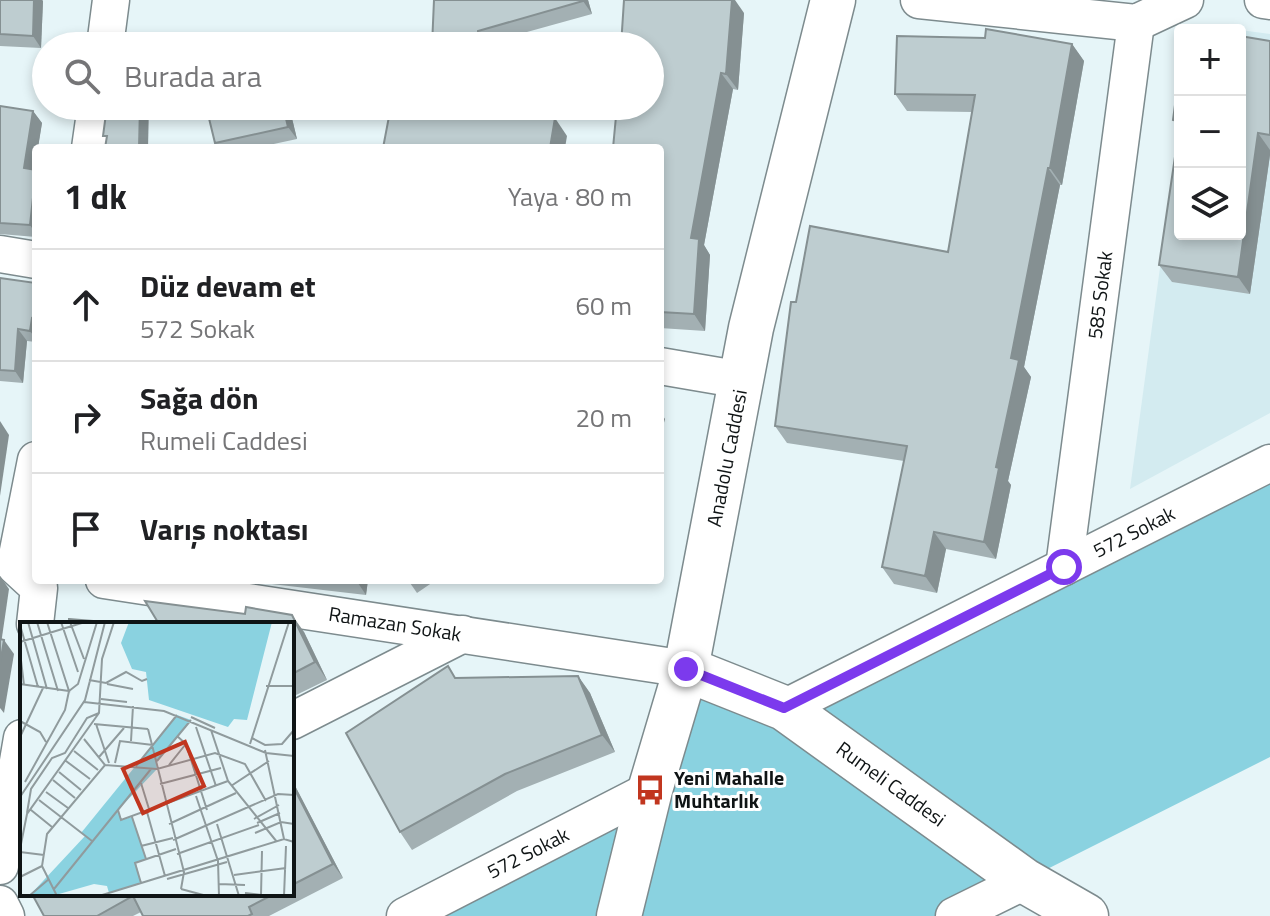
<!DOCTYPE html>
<html lang="tr">
<meta charset="utf-8">
<style>
body{margin:0;font-family:"Titillium Web",sans-serif;background:#f2f2f2;color:#202124}
.controls{position:absolute;right:24px;top:24px;display:grid;overflow:hidden;border-radius:8px;box-shadow:0 4px 12px #0003}
.controls button{width:72px;height:72px;display:grid;place-items:center;padding:0;border:0;border-bottom:2px solid #e0e0e0;background:#fff;color:#202124;font:40px sans-serif}
.stop{position:absolute;width:24px;height:24px;margin:-18px;border:6px solid #7c3aed;border-radius:50%;background:#fff}
.stop.end{background:#7c3aed;border-color:#fff;box-shadow:0 2px 8px #0008}
.list{margin:0;padding:0;list-style:none}
h2{display:flex;justify-content:space-between;align-items:center;height:104px;margin:0;padding:0 32px;font-size:34px}
h2 small{font-size:26px;font-weight:400;color:#757577}
.list li{display:grid;grid-template-columns:52px 1fr auto;gap:24px;align-items:center;box-sizing:border-box;height:112px;padding:0 32px;border-top:2px solid #e0e0e0}
.list b{display:block;font-size:30px;white-space:nowrap}
.list p{margin:0;font-size:26px;white-space:nowrap;color:#757577}
.list em{font-size:26px;font-style:normal;color:#757577}
.icon{flex:none;width:44px;height:44px;fill:none;stroke:currentColor;stroke-width:2;stroke-linecap:round;stroke-linejoin:round}
.map{position:relative;flex:none;width:1270px;height:916px;overflow:hidden}
.search{position:absolute;background:#fff;box-shadow:0 4px 12px #0003;left:32px;top:32px;width:632px;height:88px;display:flex;align-items:center;gap:20px;box-sizing:border-box;padding:0 28px;border-radius:44px;color:#757577;font-size:30px}
.panel{position:absolute;background:#fff;box-shadow:0 4px 12px #0003;left:32px;top:144px;width:632px;height:440px;border-radius:8px}
.map>svg:first-child{display:block}
.built{fill:#d3ebf0}
.green{fill:#8ad2e0}
.lines{fill:none;stroke-linecap:round;stroke-linejoin:round}
.street-casing{stroke:#7d8b8e;stroke-width:39}
.secondary-casing{stroke:#7d8b8e;stroke-width:47}
.street{stroke:#fff;stroke-width:36}
.secondary{stroke:#fff;stroke-width:44}
.wall{fill:#a3b0b3}
.shaded-wall{fill:#859092}
.building{fill:#becdd0;stroke:#859092;stroke-width:2}
.route{stroke:#7c3aed;stroke-width:10}
.labels{text-anchor:middle;stroke-width:6;stroke-linejoin:round;paint-order:stroke}
.street-label{font-size:20px;fill:#0f1415;stroke:#fff}
.poi-label{font-size:20px;font-weight:bold;fill:#0f1415;stroke:#fff;text-anchor:start}
.inset-road{fill:none;stroke:#909b9d;stroke-width:2}
.view{fill:#c1361f;fill-opacity:0.15;stroke:#c1361f;stroke-width:4}
.inset-edge{fill:none;stroke:#0f1415;stroke-width:4}
</style>
<div class="map">
<svg width="1270" height="916" viewBox="0 0 1270 916">
<rect width="100%" height="100%" fill="#e6f5f8"/>
<!-- built -->
<path class="built" d="M1240,30L1270,34V413L1130,489L1180,120V234H1240Z"/>
<!-- green -->
<path class="green" d="M1270,463V757L954,916H405L650,790L686,669L784,707Z"/>
<g class="lines">
<!-- street casing -->
<g class="street-casing">
<g id="street">
<path d="M919,0L1136,23L1185,0"/>
<path d="M1263,0L1270,1"/>
<path d="M105,46L111,0"/>
<path d="M90,148L96,106"/>
<path d="M0,254L36,260"/>
<path d="M660,366L742,380"/>
<path d="M1064,567L1136,23"/>
<path d="M104,580L686,669"/>
<path d="M35,624L39,588L15,566L36,460"/>
<path d="M784,708L1270,463"/>
<path d="M292,721L463,634"/>
<path d="M0,866L22,738"/>
<path d="M0,904L6,916"/>
<path d="M405,916L650,790"/>
<path d="M954,916L1025,881"/>
</g>
</g>
<!-- secondary casing -->
<g class="secondary-casing">
<g id="secondary">
<path d="M686,669L784,708L1025,881L1086,916"/>
<path d="M619,916L650,790L686,669L751,328L833,0"/>
</g>
</g>
<!-- street -->
<use href="#street" class="street"/>
<!-- secondary -->
<use href="#secondary" class="secondary"/>
</g>
<!-- wall -->
<g class="wall">
<path d="M0,0H42L43,1L41,48L0,46Z"/>
<path d="M434,0H588L592,14L487,43Z"/>
<path d="M744,13L738,90L733,89L704,245L710,255L705,331L660,328V148Z"/>
<path d="M1270,41V155L1250,294L1172,282L1159,265L1179,130L1173,120Z"/>
<path d="M1072,44L1084,61L1062,185H1060L1024,367L1031,377L1008,481L1011,485L996,559L946,549L937,593L894,584L882,567L904,461L787,443L775,426L796,302L948,252L972,112L907,111L895,94Z"/>
<path d="M0,106L33,111L42,123L34,169L36,170V237L0,234Z"/>
<path d="M206,106H289L297,139L255,148H218L215,143Z"/>
<path d="M0,278L36,283V342L27,341L23,383L0,381Z"/>
<path d="M261,580H368L366,595L263,583Z"/>
<path d="M408,580H436L417,593Z"/>
<path d="M292,624L304,632L327,680L292,697Z"/>
<path d="M578,676L590,693L615,752L517,791L412,850L400,832L457,678Z"/>
<path d="M292,780L343,878L269,916H143L141,912L133,916H44L32,894H292Z"/>
</g>
<!-- shaded-wall -->
<g class="shaded-wall">
<path d="M34,0H42L43,1L41,48L33,36Z"/>
<path d="M583,0H588L592,14L583,1Z"/>
<path d="M732,0H735L744,13L738,90L726,74Z"/>
<path d="M478,31L487,43V46H478Z"/>
<path d="M1072,44L1084,61L1062,185L1050,168Z"/>
<path d="M721,73L733,89L704,245L710,255L705,331L694,314L691,238Z"/>
<path d="M140,106H149L148,148H139Z"/>
<path d="M283,106H289L297,139L288,127Z"/>
<path d="M33,111L42,123L38,148H36V158L32,180L24,168Z"/>
<path d="M555,118L567,136L565,148H550Z"/>
<path d="M1258,133L1270,150V155L1250,294L1238,277Z"/>
<path d="M1048,168L1060,185L1024,367L1031,377L1008,481L1011,485L996,559L984,542L1011,358Z"/>
<path d="M36,170V234L30,225Z"/>
<path d="M32,318L36,324V339L30,331Z"/>
<path d="M18,329L27,341L23,383L15,371Z"/>
<path d="M660,412L665,419L660,438Z"/>
<path d="M0,421L9,435L0,496Z"/>
<path d="M934,532L946,549L937,593L925,576Z"/>
<path d="M0,576L9,589L0,651Z"/>
<path d="M356,580H368L366,595Z"/>
<path d="M292,615L304,632L327,680L315,662Z"/>
<path d="M4,640L14,654L4,713L0,708V664Z"/>
<path d="M578,676L590,693L615,752L602,735Z"/>
<path d="M292,780L343,878L333,864L292,784Z"/>
</g>
<!-- building -->
<g class="building">
<path d="M0,0H34L33,36L0,34Z"/>
<path d="M434,0H583V1L478,31V46H432Z"/>
<path d="M624,0H732L726,74L721,73L691,238L699,239L694,314L660,312V148H613L617,106H650V46H621Z"/>
<path d="M986,29L1072,44L1050,168H1048L1011,358L1019,360L996,467L999,468L984,542L934,532L925,576L882,567L907,446L775,426L791,302H796L810,226L948,252L975,95L895,94L897,36L985,38Z"/>
<path d="M1240,36L1270,41V135L1258,133L1238,277L1159,265L1180,123V234H1240Z"/>
<path d="M1180,68V121L1173,120Z"/>
<path d="M0,106L33,111L24,168L36,170L30,225L0,223Z"/>
<path d="M107,106H140L139,148H105L107,136H103Z"/>
<path d="M206,106H283L288,127L215,143Z"/>
<path d="M391,106H472L555,118L550,148H383Z"/>
<path d="M0,278L36,283V319L32,318L30,331L18,329L15,371L0,370Z"/>
<path d="M145,601L245,614L246,607L292,615L315,662L292,674V624H159Z"/>
<path d="M69,619L105,622L106,624H69Z"/>
<path d="M0,639L4,640L0,664Z"/>
<path d="M448,666L455,678L578,676L602,735L505,774L400,832L346,733Z"/>
<path d="M292,784L333,864L292,885Z"/>
<path d="M32,894H274L249,907L252,914L248,916H143L133,896L97,916H44Z"/>
</g>
<g class="lines">
<!-- route -->
<path class="route" d="M686,669L784,708L1064,567"/>
</g>
<!-- icons -->
<defs>
<g id="bus-bare" transform="scale(2.4)"><path d="M-5-6H5V4H4V6H2V4H-2V6H-4V4H-5ZM-3.5-4V0h7V-4ZM-3.5 1.2v1.5H-2V1.2ZM2 1.2v1.5H3.5V1.2Z" fill="#c1361f" stroke="#fff" stroke-width="2.5" paint-order="stroke"/></g>
</defs>
<g fill-rule="evenodd">
<use href="#bus-bare" x="650" y="790"/>
</g>
<g class="labels">
<!-- street labels -->
<g class="street-label">
<text transform="translate(1100 295) rotate(-83)" y="7">585 Sokak</text>
<text transform="translate(727 458) rotate(-79)" y="7">Anadolu Caddesi</text>
<text transform="translate(1134 532) rotate(-27)" y="7">572 Sokak</text>
<text transform="translate(395 624) rotate(9)" y="7">Ramazan Sokak</text>
<text transform="translate(891 784) rotate(36)" y="7">Rumeli Caddesi</text>
<text transform="translate(528 853) rotate(-27)" y="7">572 Sokak</text>
</g>
<!-- poi labels -->
<g class="poi-label">
<text x="674" y="785">Yeni Mahalle<tspan x="674" dy="23">Muhtarlık</tspan></text>
</g>
</g>
<!-- overview -->
<g transform="translate(20 622)">
<rect width="274" height="274" fill="#e6f5f8"/>
<path d="M109,0H252L227,98L214,97L208,105L129,78L126,50L112,47L101,21ZM157,93L171,98L136,140L137,147L98,188L101,198L112,195L126,237L116,241L121,261L89,271L87,264L74,262L32,274H9L65,214L61,211Z" fill="#8ad2e0"/>
<path class="inset-road" d="M8,0L27,67M17,0L38,69M41,0L58,50M50,0L64,37M0,3L18,65M0,20L65,0M0,30L4,63M69,58L86,61L106,50L122,59L127,57M0,62L49,69L27,0M87,62L113,67M246,64H274M81,77L107,80M64,80L144,89L246,131L274,134M171,95L195,106M0,99L20,110L26,120M74,102L128,107M76,102L89,141M176,105L196,164M128,107L164,250L161,267M191,108L208,159L257,220M157,114L166,122L187,188M0,115L23,66M232,116L245,123L262,122L274,108M64,117L85,143M111,119L113,84M230,122L269,0M245,128L264,217M54,129L78,148M79,135L104,106M46,139L70,157M137,139L171,98M95,141L100,119L133,123M149,143L165,123M116,144L157,93M39,150L61,168M33,158L55,176M5,160L45,88L49,69L58,62L77,0M121,161L129,187M140,162L201,146M211,164L249,139M26,170L48,186M176,174L198,239L199,274M0,175L65,78L85,0M19,178L72,219M11,188L32,205M98,188L101,198L208,159M127,190L145,254M7,191L11,167L32,136L45,131L67,96L79,91M112,195L126,237M234,197L259,183M237,201L260,191M149,202L216,171M197,202L219,274M235,211L261,200L274,202M153,218L258,172L274,173M121,224L153,216M0,227L7,192L79,91L82,37L94,0M0,230L24,233M157,232L239,203M214,253L266,246M0,255L22,244M147,257L207,240M121,261L115,241L156,227M199,262L225,263M34,267L131,147M161,267L187,274M225,271L249,274M241,273L242,229M9,274L29,257M37,274L22,244L27,212L85,143L137,147L195,131L225,142L246,179M79,274L264,217L274,220M264,274L266,224"/>
<path class="view" d="M165,120L184,164L123,191L103,147Z"/>
<rect width="274" height="274" class="inset-edge"/>
</g>
</svg>
<div class="controls">
<button>+</button>
<button>−</button>
<button><svg class="icon" aria-label="layers" viewBox="0 0 24 24"><path d="M12 4l9 5-9 5-9-5zM3 14l9 5 9-5"/></svg></button>
</div>
<div class="stop" style="left:1064px;top:567px"></div>
<div class="stop end" style="left:686px;top:669px"></div>
<div class="search"><svg class="icon" aria-label="search" viewBox="0 0 24 24"><circle cx="10" cy="10" r="6"/><path d="M15 15l6 6"/></svg>Burada ara</div>
<section class="panel">
<h2>1 dk<small>Yaya · 80 m</small></h2>
<ul class="list">
<li><svg class="icon" aria-label="ahead" viewBox="0 0 24 24"><path d="M12 20V5M6 11l6-6 6 6"/></svg><div><b>Düz devam et</b><p>572 Sokak</p></div><em>60 m</em></li>
<li><svg class="icon" aria-label="right" viewBox="0 0 24 24"><path d="M7 20v-9h11M14 6l5 5-5 5"/></svg><div><b>Sağa dön</b><p>Rumeli Caddesi</p></div><em>20 m</em></li>
<li><svg class="icon" aria-label="arrive" viewBox="0 0 24 24"><path d="M6 21V4h12l-3 4 3 4H6"/></svg><div><b>Varış noktası</b></div></li>
</ul>
</section>
</div>
